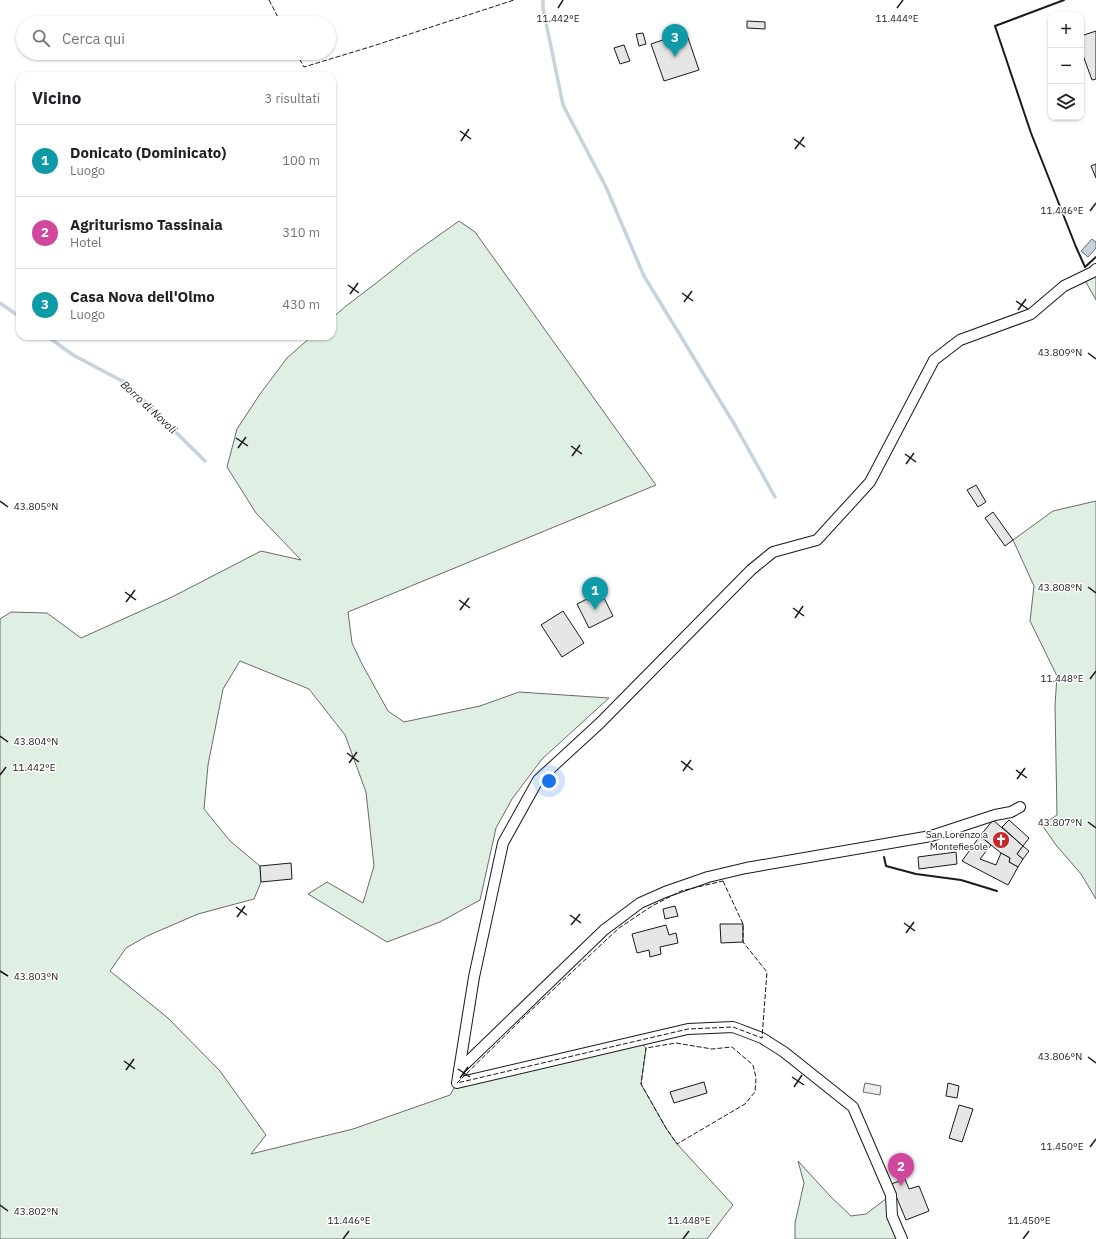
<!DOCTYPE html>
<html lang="it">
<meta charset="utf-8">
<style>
body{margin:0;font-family:"IBM Plex Sans",sans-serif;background:#f2f2f2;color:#202124}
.controls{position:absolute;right:12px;top:12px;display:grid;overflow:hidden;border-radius:8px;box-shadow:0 1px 3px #0004}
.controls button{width:36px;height:36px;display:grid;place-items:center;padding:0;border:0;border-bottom:1px solid #e0e0e0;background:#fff;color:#202124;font:20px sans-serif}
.you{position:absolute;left:549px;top:781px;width:14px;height:14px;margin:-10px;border:3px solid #fff;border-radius:50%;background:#1a73e8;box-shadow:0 0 0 6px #1a73e833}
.badge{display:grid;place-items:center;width:26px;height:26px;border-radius:50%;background:#db2777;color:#fff;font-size:13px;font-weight:700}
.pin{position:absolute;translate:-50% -33px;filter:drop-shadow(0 1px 2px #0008)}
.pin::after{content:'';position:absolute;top:21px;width:14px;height:12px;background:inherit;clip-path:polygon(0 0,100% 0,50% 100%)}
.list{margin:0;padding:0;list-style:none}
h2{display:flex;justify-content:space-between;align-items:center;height:52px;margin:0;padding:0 16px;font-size:17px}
h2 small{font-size:13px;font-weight:400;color:#757577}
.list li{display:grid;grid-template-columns:26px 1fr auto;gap:12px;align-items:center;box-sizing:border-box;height:72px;padding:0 16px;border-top:1px solid #e0e0e0}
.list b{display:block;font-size:15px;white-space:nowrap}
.list p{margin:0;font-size:13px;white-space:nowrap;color:#757577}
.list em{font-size:13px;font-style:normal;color:#757577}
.icon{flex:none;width:22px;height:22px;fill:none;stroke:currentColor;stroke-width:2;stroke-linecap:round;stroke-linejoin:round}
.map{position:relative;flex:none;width:1096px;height:1239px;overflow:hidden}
.search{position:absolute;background:#fff;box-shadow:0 1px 3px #0004;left:16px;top:16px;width:320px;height:44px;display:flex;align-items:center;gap:10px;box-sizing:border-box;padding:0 14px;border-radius:22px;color:#757577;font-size:15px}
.panel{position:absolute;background:#fff;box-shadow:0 1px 3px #0004;left:16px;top:72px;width:320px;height:268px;border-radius:12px}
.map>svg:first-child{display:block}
.green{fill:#e0efe3;stroke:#6a6a6a}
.parking{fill:#ededed;stroke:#6a6a6a}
.water{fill:#c6d2dc;stroke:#6a6a6a}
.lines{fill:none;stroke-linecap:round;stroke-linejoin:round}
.stream{stroke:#c6d2dc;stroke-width:3.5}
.building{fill:#e6e6e6;stroke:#1a1a1a}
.street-casing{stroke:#1a1a1a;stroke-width:12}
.street{stroke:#fff;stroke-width:10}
.fence{stroke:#1a1a1a;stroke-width:1;stroke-dasharray:5 2;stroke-linecap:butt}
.wall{stroke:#1a1a1a;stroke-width:2}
.ticks{fill:none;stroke:#1a1a1a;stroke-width:1.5}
.labels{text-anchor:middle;stroke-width:3;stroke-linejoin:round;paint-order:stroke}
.poi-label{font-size:10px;fill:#1a1a1a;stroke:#fff;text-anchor:end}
.water-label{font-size:11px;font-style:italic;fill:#1a1a1a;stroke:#fff}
.ticks-label{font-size:10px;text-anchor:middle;fill:#1a1a1a;stroke:#fff;stroke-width:3;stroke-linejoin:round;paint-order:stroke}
</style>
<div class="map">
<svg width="1096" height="1239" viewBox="0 0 1096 1239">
<rect width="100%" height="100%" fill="#fff"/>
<!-- green -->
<g class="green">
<path d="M459,221L475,232L656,485L348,612L352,643L362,664L388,711L404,722L480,706L519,692L609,698L542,759L512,799L496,828L480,900L440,922L387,942L308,894L327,882L363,903L374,866L366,792L345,735L309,689L240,661L223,689L208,765L204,809L230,841L260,866L261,882L254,899L198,914L147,936L126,948L110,971L168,1018L220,1071L266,1135L251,1154L353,1129L450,1095L457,1083L639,1040L646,1048L641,1084L666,1128L677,1144L733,1205L707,1239H0V619L11,612L47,613L81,638L172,597L261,551L301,560L256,513L227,467L237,429L260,394L287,358L312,336H332V318L346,306L375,284L414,253Z"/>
<path d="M1096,272V300L1083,277Z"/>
<path d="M1096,501V899L1081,874L1056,845L1042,825L1057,815L1055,705L1057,676L1030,621L1034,586L1013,540L1053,511Z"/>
<path d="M798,1161L831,1197L851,1216L866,1214L891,1195L902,1239H795V1223L804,1183Z"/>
</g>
<!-- parking -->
<path class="parking" d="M865,1083L881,1086L880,1095L863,1092Z"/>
<!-- water -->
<path class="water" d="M1092,239L1096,242V248L1088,257L1081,251Z"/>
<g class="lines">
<!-- stream -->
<g class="stream">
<path d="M543,0V8L563,105L606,187L644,276L736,427L775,497"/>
<path d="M0,303L20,317"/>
<path d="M47,336L73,355L126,383L205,461"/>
</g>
</g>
<!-- building -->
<g class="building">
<path d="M747,21L765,22V29L747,28Z"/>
<path d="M1096,31V79L1092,80L1081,50V36Z"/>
<path d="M686,32L699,70L664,81L651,44Z"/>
<path d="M643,33L646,44L639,46L636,34Z"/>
<path d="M624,45L630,61L620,64L614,48Z"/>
<path d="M1096,164V178L1091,166Z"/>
<path d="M976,485L986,502L978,507L967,490Z"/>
<path d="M993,512L1013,540L1005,546L985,518Z"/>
<path d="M601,592L613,616L589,628L577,604Z"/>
<path d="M563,611L584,643L562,657L541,625Z"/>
<path d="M993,820L1023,846L1017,854L1023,859L1018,867L1009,862L1010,858L1001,853L980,836Z"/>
<path d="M1009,820L1029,838L1023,846L1002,827Z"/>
<path d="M980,836L991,845L980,859L996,865L1001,853L1010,858L1009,862L1018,867L1008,885L962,861Z"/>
<path d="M1023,846L1029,851L1023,859L1017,854Z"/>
<path d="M956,852L957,864L919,869L918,857Z"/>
<path d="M291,863L292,879L261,882L260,866Z"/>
<path d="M675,906L678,916L665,919L663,909Z"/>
<path d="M720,924H743V942L721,943Z"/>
<path d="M666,925L669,935L676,933L678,943L660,947L661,954L650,957L649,950L637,953L632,934Z"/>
<path d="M704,1082L707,1093L674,1103L670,1092Z"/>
<path d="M948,1083L959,1086L957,1098L946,1096Z"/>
<path d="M959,1105L973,1109L962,1142L949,1138Z"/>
<path d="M905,1179L909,1189L919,1186L929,1211L906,1220L891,1184Z"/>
</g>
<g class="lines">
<!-- street casing -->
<g class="street-casing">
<g id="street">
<path d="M459,1070L604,930L640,903L665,892L708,877L746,868L931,836L995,815L1011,812L1020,807"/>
<path d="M902,1239L892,1216L891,1195L853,1107L784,1052L762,1038L733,1027L688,1029L457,1083L474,977L503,843L538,780L600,723L751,570L773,552L817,540L870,482L934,360L960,340L1031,314L1064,286L1093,272L1096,269"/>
</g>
</g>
<!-- street -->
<use href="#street" class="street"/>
<!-- fence -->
<g class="fence">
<path d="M269,0L281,23"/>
<path d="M296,53L304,67L373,46L514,0"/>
<path d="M723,881L743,924V942L767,972L762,1038L733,1027L688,1029L457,1083L525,1016L619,928L652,906L681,891Z"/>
<path d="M676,1043L712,1049L732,1047L753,1065L756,1078L755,1092L745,1104L677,1144L666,1128L641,1084L646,1048Z"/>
</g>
<!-- wall -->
<g class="wall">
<path d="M1064,0L995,26L1031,133L1076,247L1085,267L1096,257"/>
<path d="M884,857L886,866L916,874L961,880L997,891"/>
</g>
</g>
<!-- ticks -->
<path class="ticks" d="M558,8L563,0M897,8L903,0M460,131L471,139M794,139L805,147M461,141L469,129M795,149L804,137M1090,211L1096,203M348,285L359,293M682,293L693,301M350,294L358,283M1016,301L1028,309M684,302L692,291M1018,310L1026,299M1088,353L1096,359M236,438L248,446M571,446L582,454M238,448L246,437M905,454L916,462M572,456L580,445M906,464L914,453M0,501L8,507M1088,587L1096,593M125,592L136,600M459,600L470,608M126,602L135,590M793,608L804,616M460,610L469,598M795,618L803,606M1090,679L1096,671M0,736L8,742M347,753L359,762M681,761L693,770M349,763L357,752M1016,770L1027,778M683,771L691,760M0,775L6,767M1017,779L1025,768M1088,822L1096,828M236,907L247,915M570,915L581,923M237,917L245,906M904,923L915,931M571,925L580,914M906,933L914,922M0,971L8,976M1088,1057L1096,1063M124,1061L135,1069M458,1069L470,1077M126,1070L134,1059M792,1077L804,1085M460,1078L468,1067M794,1087L802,1075M1090,1147L1096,1139M0,1205L8,1211M343,1239L349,1231M683,1239L689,1231M1023,1239L1029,1231"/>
<!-- icons -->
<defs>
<g id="church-disc" transform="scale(0.9)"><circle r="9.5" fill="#c62828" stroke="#fff"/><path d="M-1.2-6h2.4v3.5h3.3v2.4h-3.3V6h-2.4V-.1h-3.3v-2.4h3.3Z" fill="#fff"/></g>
</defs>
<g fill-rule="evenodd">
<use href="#church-disc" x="1001" y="840"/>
</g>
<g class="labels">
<!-- poi labels -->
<g class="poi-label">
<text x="988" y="838">San Lorenzo a<tspan x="988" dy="12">Montefiesole</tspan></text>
</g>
<!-- water labels -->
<g class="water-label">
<text transform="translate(149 407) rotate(43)" y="4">Borro di Novoli</text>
</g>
</g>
<g class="ticks-label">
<text x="558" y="22">11.442°E</text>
<text x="897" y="22">11.444°E</text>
<text x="1062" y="214">11.446°E</text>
<text x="1060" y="356">43.809°N</text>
<text x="36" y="510">43.805°N</text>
<text x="1060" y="591">43.808°N</text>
<text x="1062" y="682">11.448°E</text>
<text x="36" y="745">43.804°N</text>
<text x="34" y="771">11.442°E</text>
<text x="1060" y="826">43.807°N</text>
<text x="36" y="980">43.803°N</text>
<text x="1060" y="1060">43.806°N</text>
<text x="1062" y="1150">11.450°E</text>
<text x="36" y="1215">43.802°N</text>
<text x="349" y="1224">11.446°E</text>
<text x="689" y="1224">11.448°E</text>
<text x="1029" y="1224">11.450°E</text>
</g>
</svg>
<div class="controls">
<button>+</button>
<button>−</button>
<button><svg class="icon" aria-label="layers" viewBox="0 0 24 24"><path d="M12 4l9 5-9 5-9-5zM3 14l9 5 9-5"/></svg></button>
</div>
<div class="you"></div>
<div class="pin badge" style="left:595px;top:610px;background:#0f9aa8">1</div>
<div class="pin badge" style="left:901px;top:1186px;background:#d1479c">2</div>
<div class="pin badge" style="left:675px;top:57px;background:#0f9aa8">3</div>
<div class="search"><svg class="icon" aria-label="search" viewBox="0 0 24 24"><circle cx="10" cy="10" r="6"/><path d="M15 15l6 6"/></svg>Cerca qui</div>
<section class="panel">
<h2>Vicino<small>3 risultati</small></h2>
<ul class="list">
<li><span class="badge" style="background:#0f9aa8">1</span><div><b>Donicato (Dominicato)</b><p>Luogo</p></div><em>100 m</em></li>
<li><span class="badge" style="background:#d1479c">2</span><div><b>Agriturismo Tassinaia</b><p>Hotel</p></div><em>310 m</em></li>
<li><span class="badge" style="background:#0f9aa8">3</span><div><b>Casa Nova dell'Olmo</b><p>Luogo</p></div><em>430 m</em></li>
</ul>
</section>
</div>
